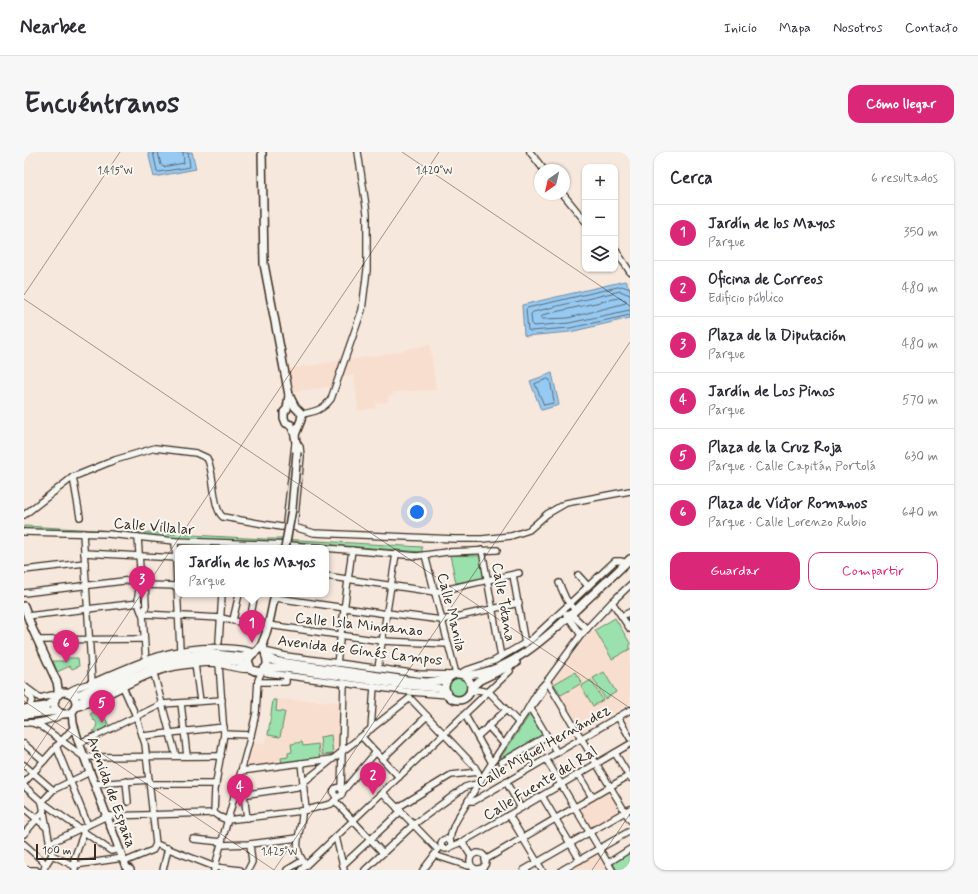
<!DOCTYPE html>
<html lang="es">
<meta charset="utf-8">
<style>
body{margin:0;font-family:Mynerve,sans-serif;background:#f7f7f7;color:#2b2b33}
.controls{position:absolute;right:12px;top:12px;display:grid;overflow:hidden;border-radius:8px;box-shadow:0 1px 3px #0004}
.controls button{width:36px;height:36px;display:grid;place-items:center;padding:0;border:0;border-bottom:1px solid #e1e1e2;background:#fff;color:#2b2b33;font:20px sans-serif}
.compass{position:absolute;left:510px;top:12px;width:36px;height:36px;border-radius:50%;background:#fff;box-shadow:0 1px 3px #0004;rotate:214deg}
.scale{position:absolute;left:12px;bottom:10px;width:60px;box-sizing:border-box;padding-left:4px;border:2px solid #3b2a1e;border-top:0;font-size:11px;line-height:14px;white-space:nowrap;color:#3b2a1e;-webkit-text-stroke:3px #f6f6f2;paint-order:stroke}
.you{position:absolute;left:393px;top:360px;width:14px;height:14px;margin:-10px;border:3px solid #fff;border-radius:50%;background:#1a73e8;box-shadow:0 0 0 6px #1a73e833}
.badge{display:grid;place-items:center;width:26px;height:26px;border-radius:50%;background:#db2777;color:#fff;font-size:13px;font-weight:700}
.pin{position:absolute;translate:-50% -33px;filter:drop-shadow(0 1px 2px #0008)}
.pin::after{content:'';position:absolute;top:21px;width:14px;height:12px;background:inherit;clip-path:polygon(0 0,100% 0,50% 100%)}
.popup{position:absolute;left:151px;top:393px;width:154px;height:52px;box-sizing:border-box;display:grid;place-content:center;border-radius:8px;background:#fff;filter:drop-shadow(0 1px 3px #0005);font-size:13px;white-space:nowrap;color:#7c7c81}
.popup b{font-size:15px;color:#2b2b33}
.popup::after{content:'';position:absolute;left:50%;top:100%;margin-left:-8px;border:8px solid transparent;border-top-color:#fff}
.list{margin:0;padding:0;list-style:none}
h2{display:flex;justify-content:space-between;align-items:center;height:52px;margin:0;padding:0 16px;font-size:17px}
h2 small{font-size:13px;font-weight:400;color:#7c7c81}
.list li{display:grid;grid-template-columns:26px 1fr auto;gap:12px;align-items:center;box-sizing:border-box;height:56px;padding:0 16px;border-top:1px solid #e1e1e2}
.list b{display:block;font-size:15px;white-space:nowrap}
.list p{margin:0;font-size:13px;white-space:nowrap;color:#7c7c81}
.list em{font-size:13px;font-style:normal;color:#7c7c81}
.actions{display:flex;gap:8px;padding:12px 16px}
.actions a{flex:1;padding:9px 0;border:1px solid #db2777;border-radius:12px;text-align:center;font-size:14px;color:#db2777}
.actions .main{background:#db2777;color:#fff}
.icon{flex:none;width:22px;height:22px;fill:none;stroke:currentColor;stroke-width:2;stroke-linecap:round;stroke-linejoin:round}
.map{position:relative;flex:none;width:606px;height:718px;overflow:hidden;border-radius:12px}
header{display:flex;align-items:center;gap:24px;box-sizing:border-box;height:56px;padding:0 20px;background:#fff;border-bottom:1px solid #e1e1e2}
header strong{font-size:19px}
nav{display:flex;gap:22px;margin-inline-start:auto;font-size:14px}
.intro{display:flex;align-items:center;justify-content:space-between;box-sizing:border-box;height:96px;padding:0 24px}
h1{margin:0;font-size:28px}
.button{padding:10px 18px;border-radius:12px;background:#db2777;color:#fff;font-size:14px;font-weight:700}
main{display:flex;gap:24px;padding:0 24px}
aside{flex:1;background:#fff;border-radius:12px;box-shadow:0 1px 3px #0004}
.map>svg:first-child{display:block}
.built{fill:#f8dece}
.green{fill:#9be1ae;stroke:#6b8666}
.water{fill:#96caf3;stroke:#728a9e}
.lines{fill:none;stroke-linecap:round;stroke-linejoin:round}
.shore{stroke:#5f6a73;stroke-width:1}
.minor-casing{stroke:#3b2a1e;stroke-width:8}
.major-casing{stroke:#3b2a1e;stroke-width:10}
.minor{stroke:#f6f6f2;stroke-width:5.5}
.major{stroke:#f6f6f2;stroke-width:7}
.major-bridge-casing{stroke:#3b2a1e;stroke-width:10;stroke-linecap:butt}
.major-bridge{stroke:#f6f6f2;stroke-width:7}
.ticks{fill:none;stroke:#3b2a1e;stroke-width:1;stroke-opacity:0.45}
.labels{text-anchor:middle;stroke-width:4;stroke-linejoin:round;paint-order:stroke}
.street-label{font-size:15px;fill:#3b2a1e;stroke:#f6f6f2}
.ticks-label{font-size:10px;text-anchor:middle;fill:#3b2a1e;stroke:#f6f6f2;stroke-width:4;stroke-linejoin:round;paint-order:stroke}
</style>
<header>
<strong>Nearbee</strong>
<nav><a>Inicio</a><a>Mapa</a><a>Nosotros</a><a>Contacto</a></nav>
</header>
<div class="intro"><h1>Encuéntranos</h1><a class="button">Cómo llegar</a></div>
<main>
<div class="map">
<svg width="606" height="718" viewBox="0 0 606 718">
<rect width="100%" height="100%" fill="#f7e8dd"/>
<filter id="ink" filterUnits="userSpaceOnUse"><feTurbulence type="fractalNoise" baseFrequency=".025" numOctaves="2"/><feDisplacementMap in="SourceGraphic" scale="8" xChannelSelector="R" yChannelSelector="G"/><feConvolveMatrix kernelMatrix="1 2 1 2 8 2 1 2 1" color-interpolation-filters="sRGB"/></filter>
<g filter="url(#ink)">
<!-- built -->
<g class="built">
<path d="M406,192L412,238L369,240V243L364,244V250L352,251V256L334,259L330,223L317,224L323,208L363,202Z"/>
<path d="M319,208L310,234L269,240L264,217Z"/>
<path d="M571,478L588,507L606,497V551L561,578L559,581L528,530L560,488L568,479Z"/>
<path d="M249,547L317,550L316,597L306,605L296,606L279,594L278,590L267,592L268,600L258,612L223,616L230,592L241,591L247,563Z"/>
<path d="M584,639H586L597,658L596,659L569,675L564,674L555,657V656Z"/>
<path d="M574,701L584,718H541Z"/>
</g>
<!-- green -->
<g class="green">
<path d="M0,374L241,387H258L398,395V400L259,389L242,390L181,388L0,377Z"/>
<path d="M426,403L456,404L460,426L432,431Z"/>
<path d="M591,466L606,491V497L588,507L571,478Z"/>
<path d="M44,506H54L55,514L48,517L46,514L33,520L29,509H43Z"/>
<path d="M551,520L558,531L537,543L530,532Z"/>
<path d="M580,520L592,540L581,547L569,526Z"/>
<circle cx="434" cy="535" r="10"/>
<path d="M567,528L579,548L569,554L557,534Z"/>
<path d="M249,548H253L252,559L261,560L256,585L244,583Z"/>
<path d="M70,560H75L81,566L86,575L71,582L69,579L72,578V574L73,572L71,568L70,569L66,562Z"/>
<path d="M507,563L519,584L473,611L505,564Z"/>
<path d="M307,583L309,602L298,603L296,585Z"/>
<path d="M278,590L279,594L294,592L296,606L258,612L257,606L264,605V601L268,600L267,592Z"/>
<path d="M606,699V718H593L588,710Z"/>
</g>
<!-- water -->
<g class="water">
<path d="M124,0H168L172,17L130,25Z"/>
<path d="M601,129L606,136V166L546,180L502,184L500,183L498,153Z"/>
<path d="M528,221L535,253L518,258H517L506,229Z"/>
</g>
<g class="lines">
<!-- shore -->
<g class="shore">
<path d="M129,0L133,19L135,20L166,15L164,0"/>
<path d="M134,0L137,13L139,15L160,11L159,0"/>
<path d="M606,137L598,134L503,156L502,158L504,178L506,179L546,176L606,163"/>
<path d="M606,143L596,139L509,160L507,162L508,173L510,174L545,171L606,158"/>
<path d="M595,146L602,148V151L544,166L519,167L517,166L519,163Z"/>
<path d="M524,227L526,228L530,249L529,251L520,253L511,232Z"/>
</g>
<!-- minor casing -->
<g class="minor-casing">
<g id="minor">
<path d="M506,0L520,18"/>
<path d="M539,42L561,69"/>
<path d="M591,97L606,120"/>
<path d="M278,262C290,260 299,258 307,247L338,158L343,118V61L334,0"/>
<path d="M49,325L56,365"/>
<path d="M0,363L49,325L91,308L131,296L172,301L183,306C191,320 188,357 199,365L257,375H270L290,381L431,387H458L487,384L505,378L523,362L542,351L606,339"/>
<path d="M262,371L271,292"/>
<path d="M270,375L277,304L276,295L272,289"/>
<path d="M0,380L84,382L151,389L266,393L393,404L423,400L473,398"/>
<path d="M59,381L68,531"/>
<path d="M114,385L117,433C112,441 114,456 119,463L122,454L121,433H117"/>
<path d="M151,389L156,498"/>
<path d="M458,398L477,505"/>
<path d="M60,401L154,406"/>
<path d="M401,403L432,522"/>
<path d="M0,418L61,411"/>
<path d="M489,423L501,492"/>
<path d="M554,423L564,434"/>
<path d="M302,424L411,440L495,421"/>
<path d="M535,431L542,447L551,458"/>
<path d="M121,433L154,434"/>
<path d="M0,441L116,427"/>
<path d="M252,446L363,462"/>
<path d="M588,450L606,477"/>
<path d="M363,461L418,468L495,451"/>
<path d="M119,462L197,466L243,476"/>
<path d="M542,462L557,483"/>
<path d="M547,462L563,477"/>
<path d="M119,463L122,511"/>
<path d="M3,464L115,451"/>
<path d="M598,464L606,460"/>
<path d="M209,468L215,442"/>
<path d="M225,472L231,442"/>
<path d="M244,473L358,489L424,492"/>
<path d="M14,488L120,487"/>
<path d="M195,490L198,442"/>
<path d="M240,499L262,504L395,522L428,523"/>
<path d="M313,511L328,398"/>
<path d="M171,512L176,549"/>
<path d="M195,512L200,582L191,637L190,661L194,664L203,668L278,659L307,652L314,645"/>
<path d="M354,516L372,402"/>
<path d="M239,519L243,521L387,540L424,543"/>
<path d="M130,522L152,604"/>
<path d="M437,522L440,519L470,509L508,487L591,409H597L602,411"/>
<path d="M523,529L606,668"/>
<path d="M234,530H262V523"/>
<path d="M0,534L16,546L28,543L33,544"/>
<path d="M99,535L112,564L121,592L132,692"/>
<path d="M447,540L454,538L465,540L495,571"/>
<path d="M3,541L8,547L5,557"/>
<path d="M43,541C51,534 63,533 72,529C117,509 153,492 204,496C213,497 222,497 231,501"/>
<path d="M386,546L451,615L457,627"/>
<path d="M157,551L163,604"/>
<path d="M51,556C85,546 116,522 151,515C163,513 175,511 188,511C200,512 214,519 227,517"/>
<path d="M507,557L533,601"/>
<path d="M503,558L514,539L523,529L557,483L588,450L606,433"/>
<path d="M441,563L468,611"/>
<path d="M594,565L606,586"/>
<path d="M0,571C13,571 29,568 40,562"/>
<path d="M8,571L17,574L60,605L197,604"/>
<path d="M464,574L480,592"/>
<path d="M347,577L350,535"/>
<path d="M200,582L227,583"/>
<path d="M119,584L200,575"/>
<path d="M454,584L482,558"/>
<path d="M338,585L375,625"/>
<path d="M55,591L72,584L138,552L198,548"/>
<path d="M0,592L20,609"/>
<path d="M32,594L64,673"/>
<path d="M591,601L606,626"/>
<path d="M358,607L403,564"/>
<path d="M522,607L588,718"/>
<path d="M478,610L523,584"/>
<path d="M277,611L282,658"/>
<path d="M0,613L29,638"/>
<path d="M217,619L308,607"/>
<path d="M554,622L568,645"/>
<path d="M102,629L104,650"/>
<path d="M482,630L497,656"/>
<path d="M0,631L50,575"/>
<path d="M71,632L125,628"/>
<path d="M126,632H192"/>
<path d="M0,634L18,650L87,699L95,697"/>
<circle cx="314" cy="640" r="4.5"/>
<path d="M317,637L320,531"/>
<path d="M319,639L352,600"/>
<path d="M359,641L414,698"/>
<path d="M220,643L223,666"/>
<path d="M210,644L273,635L279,633L281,629L386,546"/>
<path d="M518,644L556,708"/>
<path d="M311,649L359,701"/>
<path d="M444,649H450L606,558"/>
<path d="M18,650L28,703L21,714L20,718"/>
<path d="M18,650L29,638L66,620"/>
<path d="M0,656L23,676"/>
<path d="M373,656L427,623L454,620"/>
<path d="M278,659C279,681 265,692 282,713"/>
<path d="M485,663L518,718"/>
<path d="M60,680L50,707L51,713L99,706"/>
<path d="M0,682L19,660"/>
<path d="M312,685L320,718"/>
<circle cx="422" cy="692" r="5"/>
<path d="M169,687L198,690"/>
<path d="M426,688C427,673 437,662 444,649C462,619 482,589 502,560C513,551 518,542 523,529"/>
<path d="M438,690L447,704"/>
<path d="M26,691L83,664L190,661"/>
<path d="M0,692L22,712"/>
<path d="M132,692L191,715L216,718"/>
<path d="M197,693L226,692L274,686"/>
<path d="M426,695L438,690L485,663L606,592"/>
<circle cx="454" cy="709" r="8"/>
<path d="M28,703L50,714L51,715V718"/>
<path d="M410,703L444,714"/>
<path d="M461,708L606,623"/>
<path d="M100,710L129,698L132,692"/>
<path d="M584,711L606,697"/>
<path d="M319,713L377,659"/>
<path d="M3,718H12"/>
<path d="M139,718L144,696"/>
<path d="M190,718L227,583L232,561L234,528L238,519"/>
<path d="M224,718L228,710L226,692"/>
<path d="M263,718L278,709"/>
<path d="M277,718L486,519"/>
<path d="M341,718L389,673L441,635L448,633L454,632"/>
<path d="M399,718L412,701"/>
<path d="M500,718L606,657"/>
<path d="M538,718L606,679"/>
</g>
</g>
<!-- major casing -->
<g class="major-casing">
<g id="major">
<path d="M238,0L240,112L265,243L271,255L278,262L277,268L271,283"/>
<path d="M265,243L263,257L260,260V266L262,271L267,273L271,283L273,300"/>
<path d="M0,454L8,476L33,530L34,536V543"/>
<path d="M239,489C239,498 244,505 243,513C240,520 233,521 227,517L224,508C227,501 233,501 237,494C245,479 247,459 251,442"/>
<path d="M242,504L250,509L383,528L402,530L423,528"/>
<path d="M242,516H260L381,533L414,536L422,539"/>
<circle cx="434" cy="535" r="13"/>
<path d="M440,523C484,523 526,482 556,454C573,438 590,423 606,407"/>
<path d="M447,536L456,528L492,511"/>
<circle cx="41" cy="551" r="11"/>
<path d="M47,542H56L115,515L144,506L182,501L218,505L227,503"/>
<path d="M52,554L60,547C104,527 151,501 201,508C210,509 217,510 225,514"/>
<path d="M0,557L22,554L31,548"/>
<path d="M48,560L49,571L55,591L102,715L106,718"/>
<path d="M0,563L34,559"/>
</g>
</g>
<!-- minor -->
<use href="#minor" class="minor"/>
<!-- major -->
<use href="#major" class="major"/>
<!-- major-bridge casing -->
<g class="major-bridge-casing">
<path id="major-bridge" d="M261,396L268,357L273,300"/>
</g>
<!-- major-bridge -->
<use href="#major-bridge" class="major-bridge"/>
</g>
</g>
<!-- ticks -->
<path class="ticks" d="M378,0L606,154M0,143L96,0M0,147L606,556M0,549L250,718M0,616L415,0M250,718L606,190M568,718L606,662"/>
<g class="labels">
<!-- street labels -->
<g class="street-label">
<text transform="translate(130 374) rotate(5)" y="5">Calle Villalar</text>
<text transform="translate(480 450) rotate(80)" y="5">Calle Totana</text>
<text transform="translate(428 460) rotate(76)" y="5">Calle Manila</text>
<text transform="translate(335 472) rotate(6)" y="5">Calle Isla Mindanao</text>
<text transform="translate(336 498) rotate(7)" y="5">Avenida de Ginés Campos</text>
<text transform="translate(519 594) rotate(-30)" y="5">Calle Miguel Hernández</text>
<text transform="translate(516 631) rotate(-31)" y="5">Calle Fuente del Ral</text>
<text transform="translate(88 640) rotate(70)" y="5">Avenida de España</text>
</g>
</g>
<g class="ticks-label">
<text x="91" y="22">1.415°W</text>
<text x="410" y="22">1.420°W</text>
<text x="255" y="703">1.425°W</text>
</g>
</svg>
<div class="controls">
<button>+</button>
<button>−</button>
<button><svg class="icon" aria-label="layers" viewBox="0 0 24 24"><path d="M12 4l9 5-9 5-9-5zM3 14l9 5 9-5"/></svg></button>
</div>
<svg class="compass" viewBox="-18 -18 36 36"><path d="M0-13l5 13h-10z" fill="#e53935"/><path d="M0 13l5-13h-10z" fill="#7c7c81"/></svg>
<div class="scale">100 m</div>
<div class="you"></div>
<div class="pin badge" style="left:228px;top:491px">1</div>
<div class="popup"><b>Jardín de los Mayos</b>Parque</div>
<div class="pin badge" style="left:349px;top:643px">2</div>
<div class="pin badge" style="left:118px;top:447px">3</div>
<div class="pin badge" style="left:216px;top:655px">4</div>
<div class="pin badge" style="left:78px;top:571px">5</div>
<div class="pin badge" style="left:42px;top:511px">6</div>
</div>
<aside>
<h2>Cerca<small>6 resultados</small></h2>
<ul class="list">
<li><span class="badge">1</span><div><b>Jardín de los Mayos</b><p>Parque</p></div><em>350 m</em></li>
<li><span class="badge">2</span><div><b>Oficina de Correos</b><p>Edificio público</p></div><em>480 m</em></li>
<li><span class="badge">3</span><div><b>Plaza de la Diputación</b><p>Parque</p></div><em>480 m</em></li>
<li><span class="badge">4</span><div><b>Jardín de Los Pinos</b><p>Parque</p></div><em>570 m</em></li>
<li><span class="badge">5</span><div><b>Plaza de la Cruz Roja</b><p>Parque · Calle Capitán Portolá</p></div><em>630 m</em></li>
<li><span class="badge">6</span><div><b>Plaza de Víctor Romanos</b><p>Parque · Calle Lorenzo Rubio</p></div><em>640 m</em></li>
</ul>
<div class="actions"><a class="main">Guardar</a><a>Compartir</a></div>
</aside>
</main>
